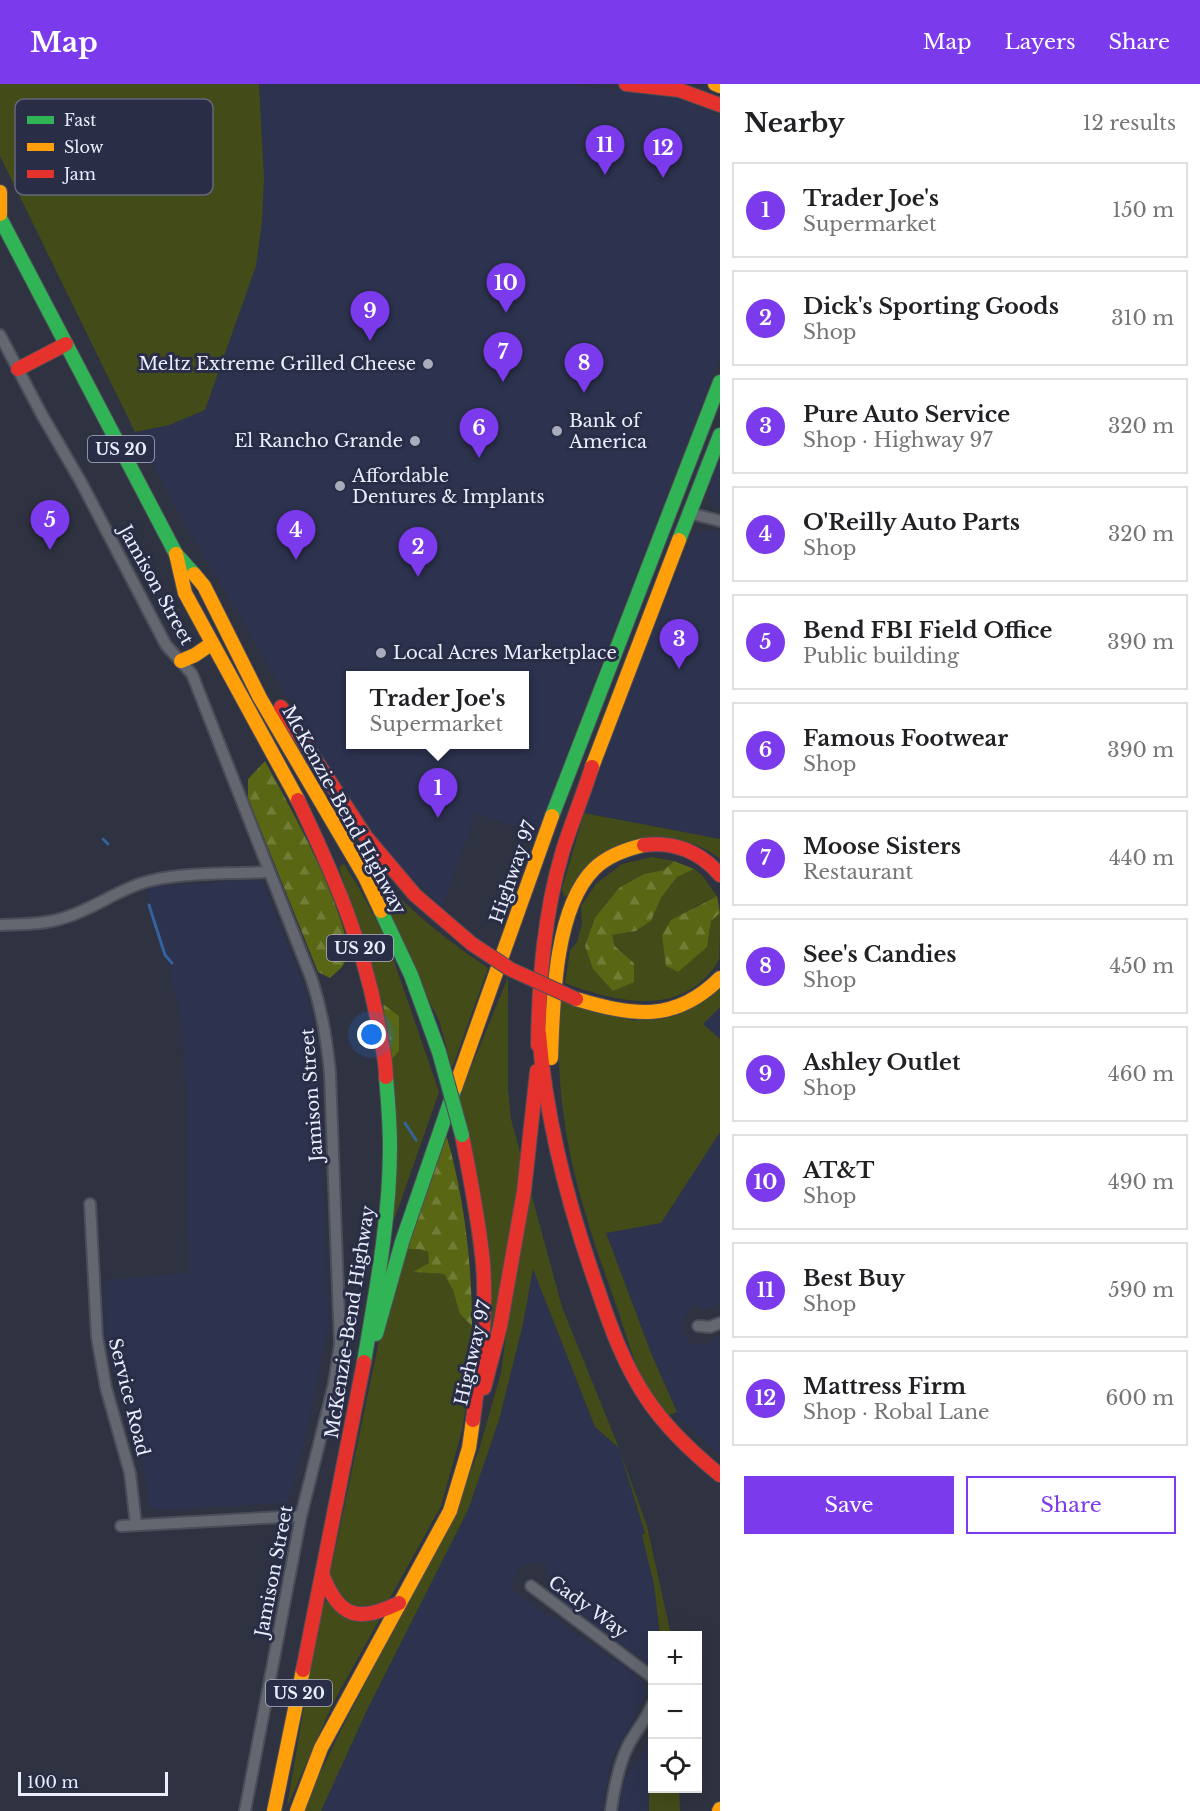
<!DOCTYPE html>
<meta charset="utf-8">
<style>
body{margin:0;font-family:"Libre Baskerville",serif;background:#f6f6f6;color:#202124}
.controls{position:absolute;right:18px;bottom:18px;display:grid;overflow:hidden;border-radius:0px;box-shadow:0 6px 24px #0002}
.controls button{width:54px;height:54px;display:grid;place-items:center;padding:0;border:0;border-bottom:2px solid #e0e0e0;background:#fff;color:#202124;font:30px sans-serif}
.scale{position:absolute;left:18px;bottom:15px;width:150px;box-sizing:border-box;padding-left:6px;border:3px solid #eaeefe;border-top:0;font-size:16px;line-height:21px;white-space:nowrap;color:#eaeefe;-webkit-text-stroke:4px #292d46;paint-order:stroke}
.you{position:absolute;left:372px;top:951px;width:21px;height:21px;margin:-15px;border:4px solid #fff;border-radius:50%;background:#1a73e8;box-shadow:0 0 0 9px #1a73e833}
.badge{display:grid;place-items:center;width:39px;height:39px;border-radius:50%;background:#7c3aed;color:#fff;font-size:20px;font-weight:700}
.pin{position:absolute;translate:-50% -50px;filter:drop-shadow(0 2px 3px #0008)}
.pin::after{content:'';position:absolute;top:32px;width:21px;height:18px;background:inherit;clip-path:polygon(0 0,100% 0,50% 100%)}
.popup{position:absolute;left:346px;top:587px;width:183px;height:78px;box-sizing:border-box;display:grid;place-content:center;border-radius:0px;background:#fff;filter:drop-shadow(0 2px 4px #0005);font-size:20px;white-space:nowrap;color:#757577}
.popup b{font-size:22px;color:#202124}
.popup::after{content:'';position:absolute;left:50%;top:100%;margin-left:-12px;border:12px solid transparent;border-top-color:#fff}
.list{margin:0;padding:0;list-style:none}
h2{display:flex;justify-content:space-between;align-items:center;height:78px;margin:0;padding:0 24px;font-size:26px}
h2 small{font-size:20px;font-weight:400;color:#757577}
.list li{display:grid;grid-template-columns:39px 1fr auto;gap:18px;align-items:center;box-sizing:border-box;height:96px;margin:0 12px 12px;padding:0 12px;border:2px solid #e0e0e0;border-radius:0px}
.list b{display:block;font-size:22px;white-space:nowrap}
.list p{margin:0;font-size:20px;white-space:nowrap;color:#757577}
.list em{font-size:20px;font-style:normal;color:#757577}
.actions{display:flex;gap:12px;padding:18px 24px}
.actions a{flex:1;padding:14px 0;border:2px solid #7c3aed;border-radius:0px;text-align:center;font-size:21px;color:#7c3aed}
.actions .main{background:#7c3aed;color:#fff}
.icon{flex:none;width:33px;height:33px;fill:none;stroke:currentColor;stroke-width:2;stroke-linecap:round;stroke-linejoin:round}
.map{position:relative;flex:none;width:720px;height:1727px;overflow:hidden}
header{display:flex;align-items:center;gap:36px;box-sizing:border-box;height:84px;padding:0 30px;background:#7c3aed;color:#fff}
header strong{font-size:28px}
nav{display:flex;gap:33px;margin-inline-start:auto;font-size:21px}
main{display:flex}
aside{flex:1;background:#fff}
.map>svg:first-child{display:block}
.built{fill:#2d324e;fill-rule:evenodd}
.green{fill:#434c19}
.forest{fill:url(#forest-firs)}
.lines{fill:none;stroke-linecap:round;stroke-linejoin:round}
.stream{stroke:#34629d;stroke-width:3}
.street-casing{stroke:#4b4d59;stroke-width:14}
.fast-casing{stroke:#4b4d59;stroke-width:16}
.slow-casing{stroke:#4b4d59;stroke-width:16}
.jam-casing{stroke:#4b4d59;stroke-width:16}
.street{stroke:#646670;stroke-width:10}
.fast{stroke:#30b455;stroke-width:14}
.slow{stroke:#ff9f0a;stroke-width:14}
.jam{stroke:#e5322d;stroke-width:14}
.fast-bridge-casing{stroke:#4b4d59;stroke-width:16;stroke-linecap:butt}
.jam-bridge-casing{stroke:#4b4d59;stroke-width:16;stroke-linecap:butt}
.fast-bridge{stroke:#30b455;stroke-width:14}
.jam-bridge{stroke:#e5322d;stroke-width:14}
.poi-dot{fill:#a9acbc;stroke:#292d46;stroke-width:2}
.labels{text-anchor:middle;stroke-width:6;stroke-linejoin:round;paint-order:stroke}
.shield{fill:#292d46;stroke:#b0b4c7;stroke-width:1.5}
.shield-label{font-size:16px;font-weight:bold;fill:#eaeefe}
.poi-label{font-size:18px;fill:#eaeefe;stroke:#292d46;text-anchor:start}
.street-label{font-size:18px;fill:#eaeefe;stroke:#292d46}
.key{fill:#292d46;stroke:#63677d;stroke-width:1.5}
.key-label{font-size:16px;fill:#eaeefe}
</style>
<header>
<strong>Map</strong>
<nav><a>Map</a><a>Layers</a><a>Share</a></nav>
</header>
<main>
<div class="map">
<svg width="720" height="1727" viewBox="0 0 720 1727">
<defs>
<pattern id="forest-firs" width="22" height="20" patternUnits="userSpaceOnUse" patternTransform="scale(1.5)"><rect width="22" height="20" fill="#596613"/><path d="M5 1l3.5 6h-7zM16 11l3.5 6h-7z" fill="#717c36"/></pattern>
</defs>
<rect width="100%" height="100%" fill="#2f3240"/>
<!-- built -->
<g class="built">
<path d="M260,0H559L649,9L675,14L720,31V273L577,642L538,752L476,729L442,823L368,750L186,441L135,348L169,341L205,326L256,182L262,138L264,94ZM351,592H525V660H351Z"/>
<path d="M720,376V426L713,421L709,410L710,400Z"/>
<path d="M701,446L720,448V755L584,729L639,582L692,451Z"/>
<path d="M257,796L263,799L299,888L311,926L316,956L329,1239L307,1345L293,1401L287,1417L281,1419L159,1426L151,1424L148,1420L147,1400L132,1341L112,1286L106,1253L104,1196L189,1189L187,1023L182,940L170,885L146,806L160,802Z"/>
<path d="M720,923V955L703,940Z"/>
<path d="M720,1048V1219L711,1225L692,1222L682,1238V1248L692,1261L708,1260L720,1251V1371L680,1336L651,1269L606,1149L661,1139Z"/>
<path d="M533,1184L595,1343L619,1364L645,1449L642,1451L654,1501L660,1551L652,1552V1583L550,1508L546,1480L531,1479L529,1477L518,1486L513,1497V1506L642,1596L647,1609L610,1679L603,1727H321L368,1624L468,1426L499,1336L523,1240Z"/>
<path d="M649,1657V1727H619L625,1695Z"/>
</g>
<!-- green -->
<g class="green">
<path d="M0,0H259L264,94L262,138L256,182L205,326L169,341L135,348L0,72Z"/>
<path d="M584,729L720,755V775C701,759 680,756 656,752L564,813L562,805Z"/>
<path d="M343,736C357,756 369,778 385,797C412,830 453,860 488,884L452,984L439,936L407,876Z"/>
<path d="M652,773L674,777L664,786L644,790L585,862L634,879L615,861L612,851L636,847L651,837L661,814L677,793L694,785L702,791L717,812L694,823V873L707,863L711,837L720,829C720,842 720,863 719,875C715,884 709,890 702,897C664,931 608,915 565,899L570,867L577,858L582,840L581,822L596,800L622,780Z"/>
<path d="M344,780L359,804L387,857L439,1008L393,1139L383,920L339,783Z"/>
<path d="M508,893V1005L511,1035L562,1223L619,1364L647,1442L671,1551H660L654,1501L642,1451L645,1449L619,1364L595,1343L533,1185L523,1240L499,1336L468,1426L368,1624L321,1727H302L337,1654L456,1424L479,1366L501,1289L507,1243L489,1293L455,1023Z"/>
<path d="M720,904V923L703,940L720,955V1048L661,1139L606,1149L651,1269L677,1328L667,1332C659,1321 650,1310 644,1298C631,1272 623,1239 613,1212C577,1112 551,1025 561,917L635,937Z"/>
<path d="M403,1165H419L428,1168L429,1179L414,1188L444,1190L453,1205L460,1230L472,1242L471,1292L462,1346L441,1422L391,1512L383,1520L350,1523L329,1495L379,1257Z"/>
<path d="M322,1516L379,1536L333,1619L287,1723Z"/>
<path d="M652,1649V1704L679,1705L680,1727H649V1657Z"/>
</g>
<!-- forest -->
<g class="forest">
<path d="M265,677C298,738 334,801 350,869L342,883L330,894L318,888L248,714V695Z"/>
<path d="M674,777L694,785L677,793L661,814L651,837L636,847L612,851L615,862L634,879V898L613,907L593,885L585,862L595,834L619,804L644,790L664,786Z"/>
<path d="M717,812L720,829L711,837L707,863L678,888L666,882L662,852L671,836Z"/>
<path d="M383,920L399,932V967L391,976Z"/>
<path d="M446,1050C464,1112 472,1178 472,1242L460,1230L453,1206L444,1190L413,1188L429,1179L428,1168L419,1165H403Z"/>
</g>
<g class="lines">
<!-- stream -->
<g class="stream">
<path d="M103,755L108,760"/>
<path d="M149,821L165,871L172,879"/>
<path d="M405,1039L416,1056"/>
</g>
<!-- street casing -->
<g class="street-casing">
<g id="street">
<path d="M0,251L42,331L81,398L166,561L192,590L312,896C322,927 327,956 330,989L340,1260L334,1300L301,1432L245,1727"/>
<path d="M689,429L720,437"/>
<path d="M0,841C20,840 41,841 60,835C92,827 117,805 149,797C186,788 231,790 269,788"/>
<path d="M90,1120L97,1253L106,1304L130,1389L136,1441"/>
<path d="M698,1242L710,1243L720,1239"/>
<path d="M121,1442L301,1432"/>
<path d="M531,1502L652,1593"/>
<path d="M611,1727C614,1705 618,1682 628,1662C635,1648 646,1636 652,1621"/>
</g>
</g>
<!-- fast casing -->
<g class="fast-casing">
<g id="fast">
<path d="M0,134L176,470L194,490"/>
<path d="M679,456L720,351"/>
<path d="M552,732L720,298"/>
<path d="M381,827L411,891L439,968"/>
<path d="M376,1250L402,1158L455,1004"/>
<path d="M364,1278C376,1207 390,1135 390,1063C390,1040 388,1016 386,993"/>
</g>
</g>
<!-- slow casing -->
<g class="slow-casing">
<g id="slow">
<path d="M715,0L720,2"/>
<path d="M0,108V130"/>
<path d="M176,470L185,509L298,716"/>
<path d="M194,490L204,502L260,614L365,793L381,827"/>
<path d="M181,577L195,571L211,560"/>
<path d="M592,683L679,456"/>
<path d="M576,915C633,932 675,939 720,894"/>
<path d="M551,974C553,920 554,825 594,785C607,772 627,765 644,761"/>
<path d="M455,1004L552,732"/>
<path d="M274,1727L303,1586"/>
<path d="M297,1727L321,1664L450,1427L469,1364L473,1336"/>
<path d="M719,1727L720,1725"/>
</g>
</g>
<!-- jam casing -->
<g class="jam-casing">
<g id="jam">
<path d="M626,0L679,6L720,21"/>
<path d="M18,285L66,260"/>
<path d="M281,623L366,753L415,811L472,860"/>
<path d="M298,716C334,792 364,860 379,944C382,960 386,977 386,993"/>
<path d="M644,761C674,757 701,768 720,791"/>
<path d="M539,950C546,1037 568,1121 597,1203C610,1242 624,1281 647,1315C667,1345 693,1369 720,1391"/>
<path d="M538,961C539,896 544,829 563,766C572,738 583,711 592,683"/>
<path d="M462,1051C470,1094 479,1136 483,1179C487,1231 480,1285 473,1336"/>
<path d="M484,1304L500,1243L524,1107L537,987"/>
<path d="M323,1492C340,1535 359,1538 399,1519"/>
<path d="M303,1586L364,1278"/>
</g>
</g>
<!-- street -->
<use href="#street" class="street"/>
<!-- fast -->
<use href="#fast" class="fast"/>
<!-- slow -->
<use href="#slow" class="slow"/>
<!-- jam -->
<use href="#jam" class="jam"/>
<!-- fast-bridge casing -->
<g class="fast-bridge-casing">
<path id="fast-bridge" d="M439,968L462,1051"/>
</g>
<!-- jam-bridge casing -->
<g class="jam-bridge-casing">
<path id="jam-bridge" d="M472,860L510,885L576,915"/>
</g>
<!-- fast-bridge -->
<use href="#fast-bridge" class="fast-bridge"/>
<!-- jam-bridge -->
<use href="#jam-bridge" class="jam-bridge"/>
</g>
<!-- markers -->
<g class="poi-dot">
<circle cx="428" cy="280" r="6"/>
<circle cx="557" cy="347" r="6"/>
<circle cx="415" cy="357" r="6"/>
<circle cx="340" cy="402" r="6"/>
<circle cx="381" cy="569" r="6"/>
</g>
<g class="labels">
<!-- shield labels -->
<g class="shield">
<rect x="88" y="352" width="66" height="26" rx="4.5"/>
<rect x="327" y="851" width="66" height="26" rx="4.5"/>
<rect x="266" y="1596" width="66" height="26" rx="4.5"/>
</g>
<g class="shield-label">
<text x="121" y="371">US 20</text>
<text x="360" y="870">US 20</text>
<text x="299" y="1615">US 20</text>
</g>
<!-- poi labels -->
<g class="poi-label">
<text x="416" y="286" text-anchor="end">Meltz Extreme Grilled Cheese</text>
<text x="569" y="343">Bank of<tspan x="569" dy="21">America</tspan></text>
<text x="403" y="363" text-anchor="end">El Rancho Grande</text>
<text x="352" y="398">Affordable<tspan x="352" dy="21">Dentures &amp; Implants</tspan></text>
<text x="393" y="575">Local Acres Marketplace</text>
</g>
<!-- street labels -->
<g class="street-label">
<text transform="translate(156 501) rotate(61)" y="6">Jamison Street</text>
<text transform="translate(344 726) rotate(61)" y="6">McKenzie-Bend Highway</text>
<text transform="translate(513 788) rotate(-71)" y="6">Highway 97</text>
<text transform="translate(312 1011) rotate(-94)" y="6">Jamison Street</text>
<text transform="translate(350 1238) rotate(-81)" y="6">McKenzie-Bend Highway</text>
<text transform="translate(473 1269) rotate(-77)" y="6">Highway 97</text>
<text transform="translate(129 1313) rotate(76)" y="6">Service Road</text>
<text transform="translate(274 1487) rotate(-79)" y="6">Jamison Street</text>
<text transform="translate(588 1523) rotate(36)" y="6">Cady Way</text>
</g>
</g>
<!-- legend -->
<rect x="15" y="15" width="198" height="96" rx="9" class="key"/>
<rect x="27" y="32" width="27" height="8" fill="#30b455"/>
<rect x="27" y="59" width="27" height="8" fill="#ff9f0a"/>
<rect x="27" y="86" width="27" height="8" fill="#e5322d"/>
<g class="key-label">
<text x="64" y="42">Fast</text>
<text x="64" y="69">Slow</text>
<text x="64" y="96">Jam</text>
</g>
</svg>
<div class="controls">
<button>+</button>
<button>−</button>
<button><svg class="icon" aria-label="locate" viewBox="0 0 24 24"><circle cx="12" cy="12" r="6"/><path d="M12 2v4M12 18v4M2 12h4M18 12h4"/></svg></button>
</div>
<div class="scale">100 m</div>
<div class="you"></div>
<div class="pin badge" style="left:438px;top:734px">1</div>
<div class="popup"><b>Trader Joe's</b>Supermarket</div>
<div class="pin badge" style="left:418px;top:493px">2</div>
<div class="pin badge" style="left:679px;top:585px">3</div>
<div class="pin badge" style="left:296px;top:476px">4</div>
<div class="pin badge" style="left:50px;top:466px">5</div>
<div class="pin badge" style="left:479px;top:374px">6</div>
<div class="pin badge" style="left:503px;top:298px">7</div>
<div class="pin badge" style="left:584px;top:309px">8</div>
<div class="pin badge" style="left:370px;top:257px">9</div>
<div class="pin badge" style="left:506px;top:229px">10</div>
<div class="pin badge" style="left:605px;top:91px">11</div>
<div class="pin badge" style="left:663px;top:94px">12</div>
</div>
<aside>
<h2>Nearby<small>12 results</small></h2>
<ul class="list">
<li><span class="badge">1</span><div><b>Trader Joe's</b><p>Supermarket</p></div><em>150 m</em></li>
<li><span class="badge">2</span><div><b>Dick's Sporting Goods</b><p>Shop</p></div><em>310 m</em></li>
<li><span class="badge">3</span><div><b>Pure Auto Service</b><p>Shop · Highway 97</p></div><em>320 m</em></li>
<li><span class="badge">4</span><div><b>O'Reilly Auto Parts</b><p>Shop</p></div><em>320 m</em></li>
<li><span class="badge">5</span><div><b>Bend FBI Field Office</b><p>Public building</p></div><em>390 m</em></li>
<li><span class="badge">6</span><div><b>Famous Footwear</b><p>Shop</p></div><em>390 m</em></li>
<li><span class="badge">7</span><div><b>Moose Sisters</b><p>Restaurant</p></div><em>440 m</em></li>
<li><span class="badge">8</span><div><b>See's Candies</b><p>Shop</p></div><em>450 m</em></li>
<li><span class="badge">9</span><div><b>Ashley Outlet</b><p>Shop</p></div><em>460 m</em></li>
<li><span class="badge">10</span><div><b>AT&amp;T</b><p>Shop</p></div><em>490 m</em></li>
<li><span class="badge">11</span><div><b>Best Buy</b><p>Shop</p></div><em>590 m</em></li>
<li><span class="badge">12</span><div><b>Mattress Firm</b><p>Shop · Robal Lane</p></div><em>600 m</em></li>
</ul>
<div class="actions"><a class="main">Save</a><a>Share</a></div>
</aside>
</main>
